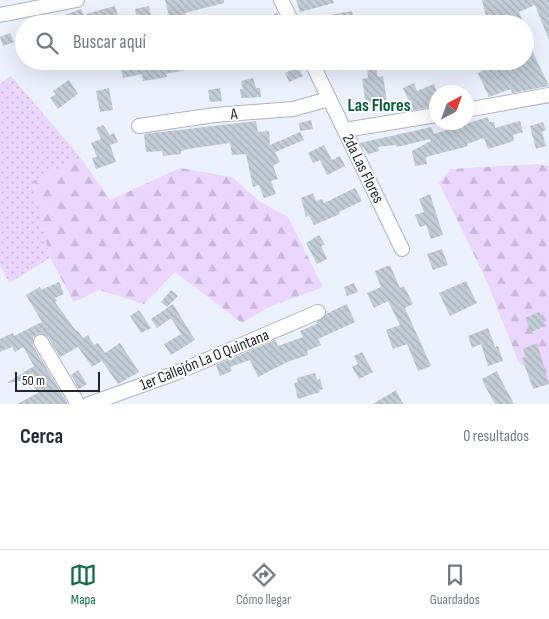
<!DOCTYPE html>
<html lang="es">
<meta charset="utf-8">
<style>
body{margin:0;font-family:"Sofia Sans Condensed",sans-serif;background:#f2f2f3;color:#1f2937}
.compass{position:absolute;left:429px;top:85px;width:45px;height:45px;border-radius:50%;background:#fff;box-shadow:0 5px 20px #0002;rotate:41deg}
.scale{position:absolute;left:15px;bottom:12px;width:85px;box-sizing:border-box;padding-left:5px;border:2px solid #24262b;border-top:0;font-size:14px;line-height:18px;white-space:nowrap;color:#24262b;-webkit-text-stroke:4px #fefefe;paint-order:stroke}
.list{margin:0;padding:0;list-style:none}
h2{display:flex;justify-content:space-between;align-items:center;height:65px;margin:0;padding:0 20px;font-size:21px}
h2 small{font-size:16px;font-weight:400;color:#747a83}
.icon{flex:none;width:28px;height:28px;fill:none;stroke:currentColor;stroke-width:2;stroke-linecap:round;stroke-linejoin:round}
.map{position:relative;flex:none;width:549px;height:404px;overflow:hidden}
.search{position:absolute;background:#fff;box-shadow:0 5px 20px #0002;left:15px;right:15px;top:15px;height:55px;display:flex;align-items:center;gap:12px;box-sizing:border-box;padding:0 18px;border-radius:28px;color:#747a83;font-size:19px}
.sheet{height:145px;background:#fff}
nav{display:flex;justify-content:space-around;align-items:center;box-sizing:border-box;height:70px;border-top:1px solid #e0e1e3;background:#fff;font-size:14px;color:#747a83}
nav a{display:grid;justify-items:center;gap:2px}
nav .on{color:#136e42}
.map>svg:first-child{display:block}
.grass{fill:url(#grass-dots)}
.forest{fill:url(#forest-firs)}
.building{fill:url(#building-back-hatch)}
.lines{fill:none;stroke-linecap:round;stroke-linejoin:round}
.street-casing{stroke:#aeb4bf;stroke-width:16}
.street{stroke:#fff;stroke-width:14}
.labels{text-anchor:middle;stroke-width:4;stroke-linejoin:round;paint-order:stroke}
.street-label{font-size:16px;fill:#24262b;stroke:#fefefe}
.neighbourhood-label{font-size:18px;font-weight:bold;fill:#065e36;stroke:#fefefe}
</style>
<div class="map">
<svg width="549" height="404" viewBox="0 0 549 404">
<defs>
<pattern id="grass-dots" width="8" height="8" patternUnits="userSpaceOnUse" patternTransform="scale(1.25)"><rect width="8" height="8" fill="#ead6fe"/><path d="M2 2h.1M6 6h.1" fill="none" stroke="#c9b8da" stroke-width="1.8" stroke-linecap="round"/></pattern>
<pattern id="forest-firs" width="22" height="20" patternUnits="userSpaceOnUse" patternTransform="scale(1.25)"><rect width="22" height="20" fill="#ead6fe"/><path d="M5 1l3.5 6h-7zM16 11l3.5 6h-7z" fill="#c9b8da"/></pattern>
<pattern id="building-back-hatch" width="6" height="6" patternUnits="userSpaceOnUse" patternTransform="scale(1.25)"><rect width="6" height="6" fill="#c2cdd6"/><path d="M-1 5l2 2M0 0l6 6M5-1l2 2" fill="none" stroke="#a7b0b8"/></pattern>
</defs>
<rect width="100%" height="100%" fill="#ebf1fd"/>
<!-- grass -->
<path class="grass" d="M11,76L81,158L33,181L50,258L9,283L0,265V84Z"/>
<!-- forest -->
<g class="forest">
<path d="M81,158L110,200L180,168L232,177L259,201L288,217L323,287L269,307L242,323L175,272L144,304L99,290L74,302L50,258L33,181Z"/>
<path d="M537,164L549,166V383L519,363L486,279L439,183L450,169Z"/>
</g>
<!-- building -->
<g class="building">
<path d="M165,0H224V3L185,13L189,24H171Z"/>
<path d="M296,0H333L334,3L300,12Z"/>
<path d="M482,0H549V40L535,5L519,12L524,24H504L501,17L487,21Z"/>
<path d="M115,6L119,19L102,24H91L86,14Z"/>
<path d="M149,6L153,24H138L135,9Z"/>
<path d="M81,9L86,21L75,24H46V22Z"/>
<path d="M352,11L355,24H308V19Z"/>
<path d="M277,13L282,24H253Z"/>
<path d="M10,33L14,42L3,46L0,37Z"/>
<path d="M525,36L549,86L512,93L511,89L489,97L478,73L490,67L488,61H525Z"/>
<path d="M153,61H209L210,65L166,74L167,77L157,79L143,81L142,74L123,78L121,69L153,63Z"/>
<path d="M298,67L303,76L289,82L285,73Z"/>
<path d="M376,67L378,77L383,76L387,102L366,105L362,79L368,78L367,68Z"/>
<path d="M253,78L256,88H260L261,97L241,98L240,89H243L241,81Z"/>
<path d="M69,80L78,94L58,109L50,98L56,94L53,91Z"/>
<path d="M414,83L417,91L434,84L436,90V106L413,110L403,88Z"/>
<path d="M109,88L113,110L100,112L96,91Z"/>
<path d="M220,88L222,101L210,102L208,90Z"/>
<path d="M488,117L489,122H494L495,128L520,121L523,132L513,135L514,141L488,149L484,138L467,144L468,146L426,157L427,164L415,166L412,151L431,141L430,139L397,147L396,145L378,147L379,151L368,154L360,143L431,127L434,134Z"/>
<path d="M311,120L313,129L300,131L299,123Z"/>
<path d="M256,121L258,132L269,131L270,145L300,132L304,140L275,152L280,162L273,166L278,179L271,181L276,194L264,198L259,185L253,187L246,154L232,155L230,143L188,149L181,151V154L163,156L162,151L146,152L144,134Z"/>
<path d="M543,122L546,130L542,132L546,146L536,149L530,126Z"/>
<path d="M103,125L110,135L114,133L118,142L110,145L116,162L96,169L92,158L97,157L91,143L101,139L96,128Z"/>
<path d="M324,145L332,160L340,156L345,166L327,175L320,160L313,163L308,153Z"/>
<path d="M355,188L362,201L339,212L340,214L314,225L309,215L306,217L301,198L313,193L316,201L322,199L324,203Z"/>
<path d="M430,194L443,235L431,239L426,225L420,227L415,215L424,212L419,199Z"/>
<path d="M319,235L325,245L321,246L327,259L317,264L306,243Z"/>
<path d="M442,249L448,265L433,270L427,254Z"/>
<path d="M390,265L400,288L404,286L413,304L405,308L431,366L418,371L407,344L393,349L386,330L400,325L388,301L374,308L367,293L381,287L375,271Z"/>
<path d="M466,281L477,303L450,316L439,293Z"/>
<path d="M59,282L64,294L55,298L57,301L55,302L76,331L77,330L83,338L88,335L94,345L98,343L105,353L120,343L139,372L118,384L102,361L92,367L78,347L60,357L48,337L40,333L33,338V346L68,404H17L38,393L30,379L9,383L8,382L34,366L23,347L15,352L12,347L0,352V339L13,333L14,336L42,322L26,295L40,287L41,290Z"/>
<path d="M354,283L358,292L347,296L344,287Z"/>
<path d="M171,290L178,296L167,307L161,302Z"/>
<path d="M173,304L195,340L171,355L164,344L181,334L171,318L157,328L151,319Z"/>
<path d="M347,304L355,322L318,339L321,345L307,351L308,355L287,362L258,377L250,360L230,367L232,371L220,376L216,365L275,340L278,346L303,337L300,331L317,324L316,322L326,314Z"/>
<path d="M139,310L151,328L141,333L130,316Z"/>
<path d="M539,312L546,326L531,332L525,318Z"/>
<path d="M488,328L495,347L498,346L503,361L488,366L481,344L472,348L468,336Z"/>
<path d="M537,343L549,384L533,389L522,358L526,357L523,349Z"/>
<path d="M362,352L373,372L359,379L352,367L358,364L354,356Z"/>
<path d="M78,370L87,384L79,389L71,375Z"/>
<path d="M497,371L500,378L514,404H495L485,386L482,379Z"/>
<path d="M315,373L317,380L320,379L323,389L319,390L320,392L298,399L294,383L298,382L297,378Z"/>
<path d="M396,390L403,404H373Z"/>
</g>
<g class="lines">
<!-- street casing -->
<g class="street-casing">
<g id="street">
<path d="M281,0L293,24"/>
<path d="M0,15L77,0"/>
<path d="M311,61L402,249"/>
<path d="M466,110L549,95"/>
<path d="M139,126L215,115L293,109L329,99"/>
<path d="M345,130L436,115"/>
<path d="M41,342L78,404"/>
<path d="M89,404L176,373L318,312"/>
</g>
</g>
<!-- street -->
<use href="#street" class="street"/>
</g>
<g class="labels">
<!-- street labels -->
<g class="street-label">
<text transform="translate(234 113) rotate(-5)" y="6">A</text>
<text transform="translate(364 168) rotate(64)" y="6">2da Las Flores</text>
<text transform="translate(204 359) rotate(-22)" y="6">1er Callejón La O Quintana</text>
</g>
<!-- neighbourhood labels -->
<g class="neighbourhood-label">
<text x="379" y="111">Las Flores</text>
</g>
</g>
</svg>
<svg class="compass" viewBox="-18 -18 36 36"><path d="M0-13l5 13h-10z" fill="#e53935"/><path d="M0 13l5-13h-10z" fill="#747a83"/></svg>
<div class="scale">50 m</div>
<div class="search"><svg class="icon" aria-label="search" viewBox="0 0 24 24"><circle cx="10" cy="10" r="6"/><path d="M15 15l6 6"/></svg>Buscar aquí</div>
</div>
<section class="sheet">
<h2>Cerca<small>0 resultados</small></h2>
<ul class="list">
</ul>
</section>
<nav>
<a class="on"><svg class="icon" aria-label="map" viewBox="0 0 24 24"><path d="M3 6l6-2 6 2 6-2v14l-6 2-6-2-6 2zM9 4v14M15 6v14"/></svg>Mapa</a>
<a><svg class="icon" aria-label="directions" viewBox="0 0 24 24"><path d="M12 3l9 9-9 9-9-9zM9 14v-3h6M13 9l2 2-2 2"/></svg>Cómo llegar</a>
<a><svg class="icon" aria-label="saved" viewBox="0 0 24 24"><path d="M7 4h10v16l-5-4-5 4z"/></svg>Guardados</a>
</nav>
